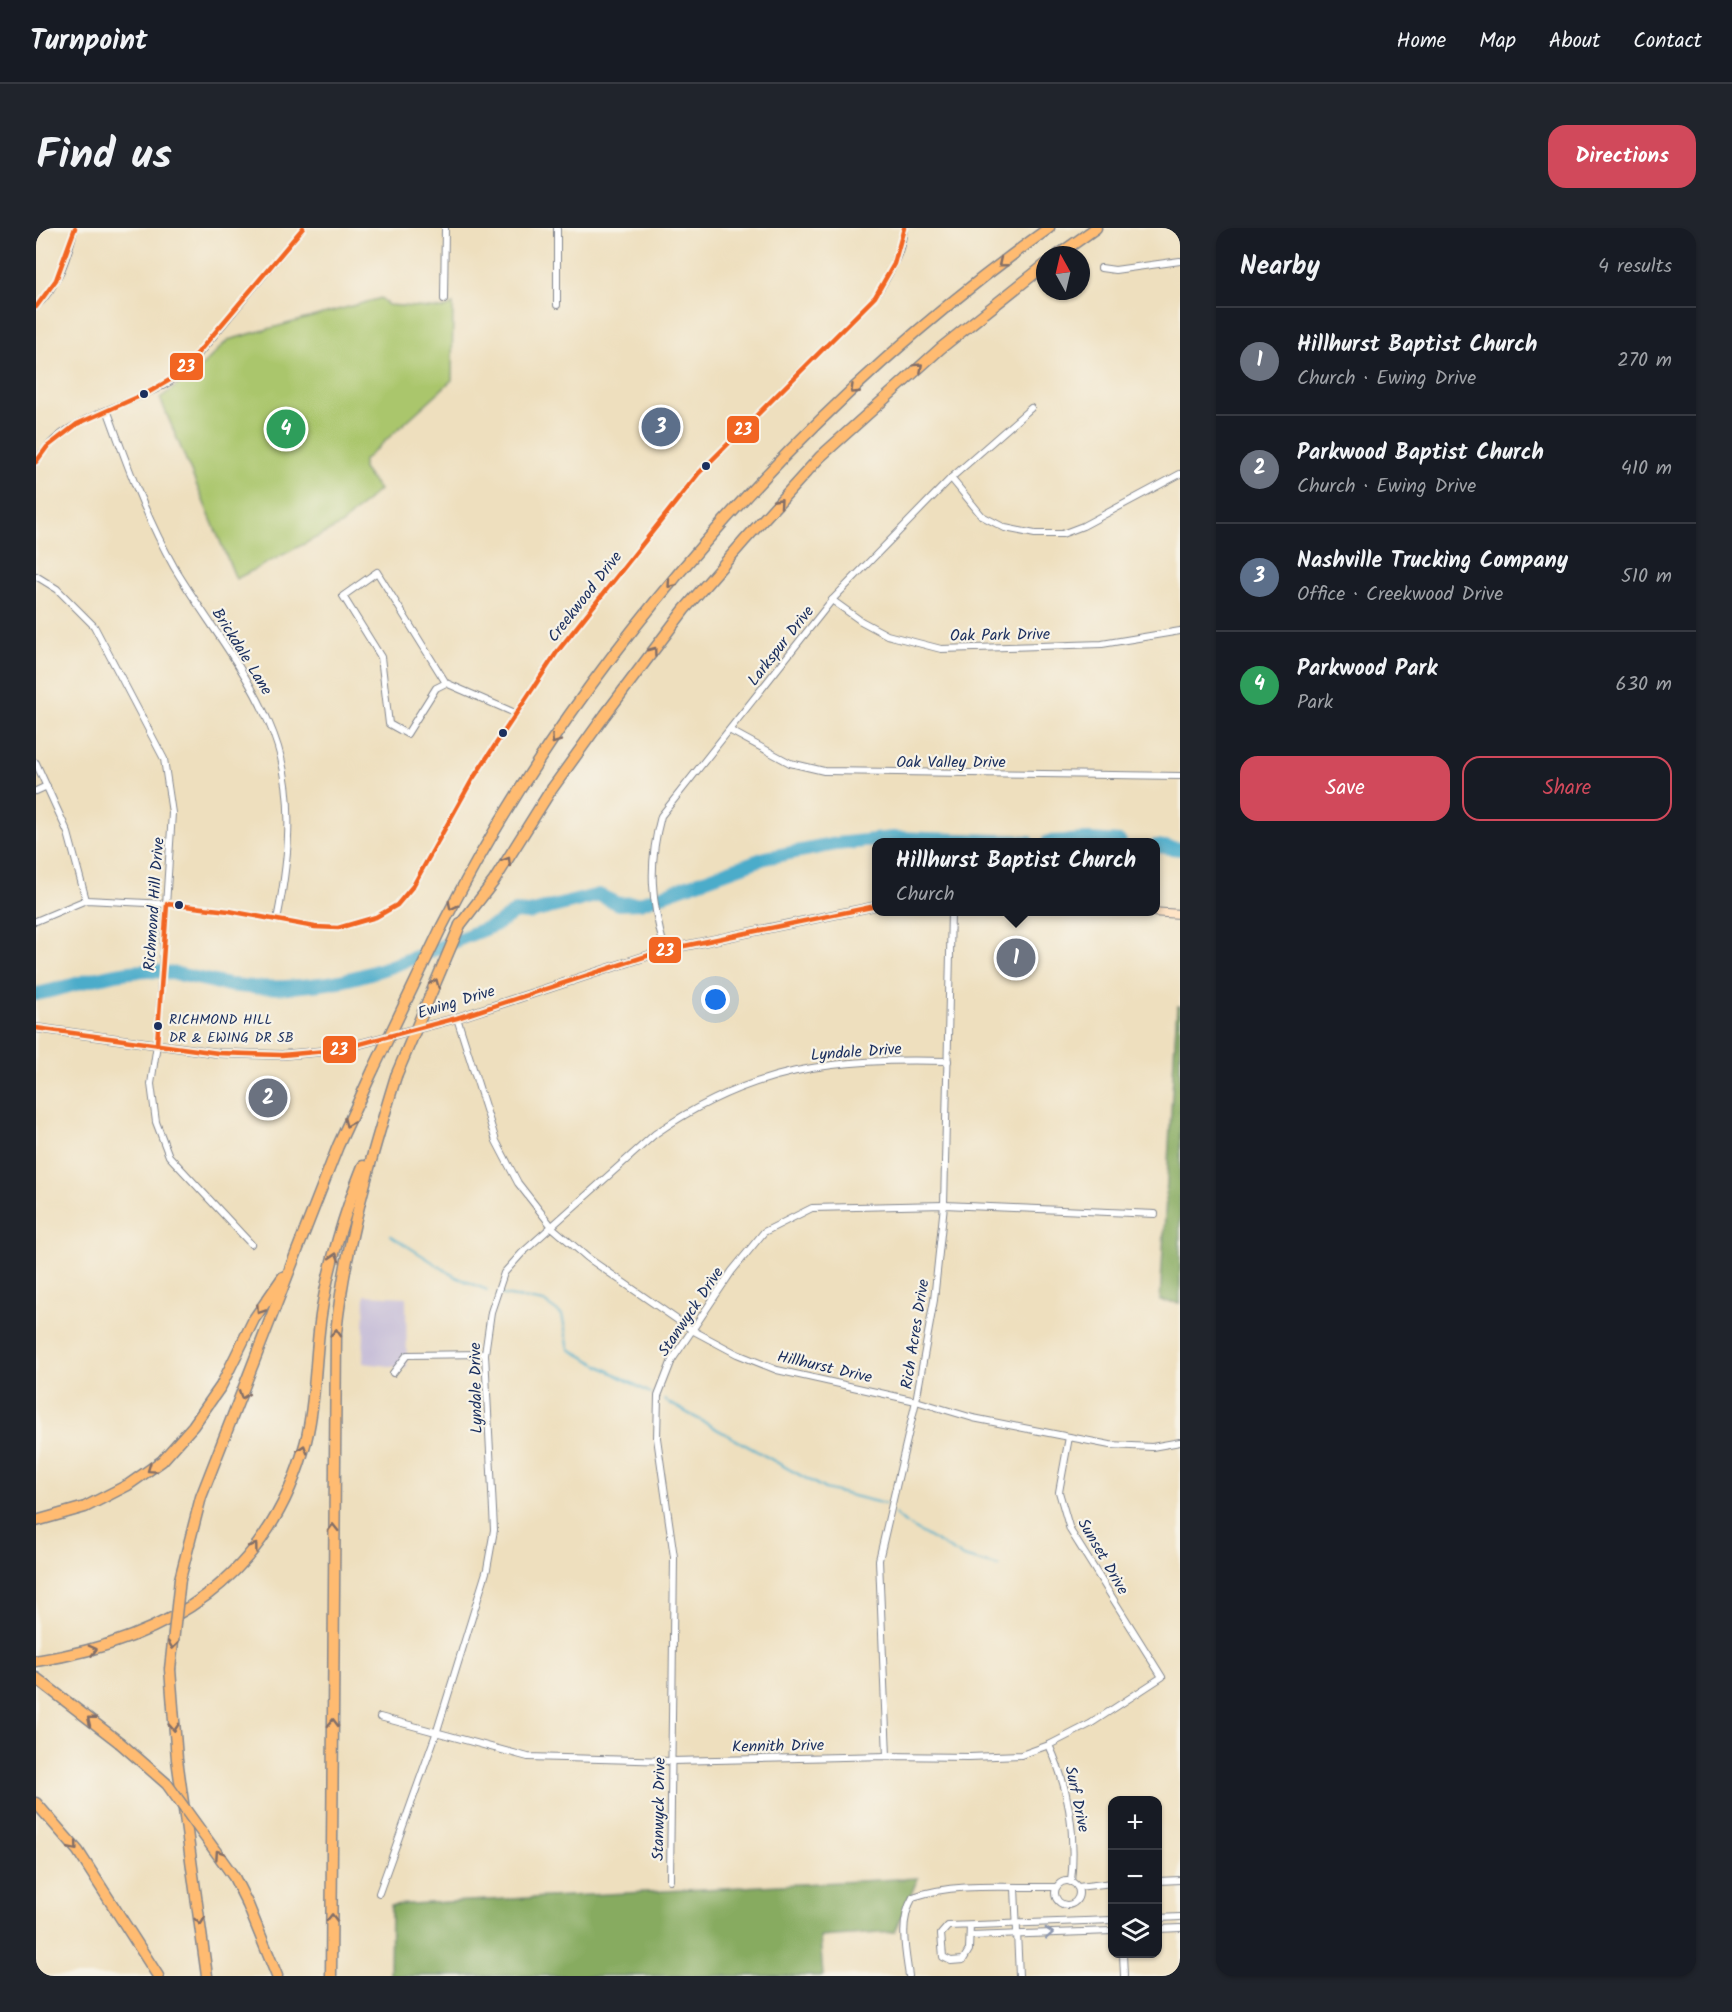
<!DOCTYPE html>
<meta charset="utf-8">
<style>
body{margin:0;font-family:Kalam,sans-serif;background:#20242c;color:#f1f3f6}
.controls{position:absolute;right:18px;bottom:18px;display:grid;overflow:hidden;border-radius:12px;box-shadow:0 2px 4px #0004}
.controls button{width:54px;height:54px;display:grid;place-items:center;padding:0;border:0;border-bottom:2px solid #363941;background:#171b24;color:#f1f3f6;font:30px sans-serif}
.compass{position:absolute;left:1000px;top:18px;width:54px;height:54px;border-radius:50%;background:#171b24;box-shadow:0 2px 4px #0004;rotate:352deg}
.you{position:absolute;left:680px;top:772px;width:21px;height:21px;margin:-15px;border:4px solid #fff;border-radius:50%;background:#1a73e8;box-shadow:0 0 0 9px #1a73e833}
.badge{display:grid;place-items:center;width:39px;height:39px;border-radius:50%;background:#d1495b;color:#fff;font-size:20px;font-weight:700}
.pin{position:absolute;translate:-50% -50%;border:3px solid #fff;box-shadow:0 2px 6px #0006}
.popup{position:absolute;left:836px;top:610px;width:288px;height:78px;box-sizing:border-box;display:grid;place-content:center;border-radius:12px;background:#171b24;filter:drop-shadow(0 2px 4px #0005);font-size:20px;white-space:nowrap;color:#9ea1a6}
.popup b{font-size:22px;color:#f1f3f6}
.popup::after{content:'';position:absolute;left:50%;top:100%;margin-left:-12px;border:12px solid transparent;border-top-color:#171b24}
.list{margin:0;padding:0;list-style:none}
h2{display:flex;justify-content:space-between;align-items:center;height:78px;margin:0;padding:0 24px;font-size:26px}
h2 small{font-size:20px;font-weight:400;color:#9ea1a6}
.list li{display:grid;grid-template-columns:39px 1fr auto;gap:18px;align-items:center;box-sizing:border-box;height:108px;padding:0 24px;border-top:2px solid #363941}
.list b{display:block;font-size:22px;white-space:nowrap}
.list p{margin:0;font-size:20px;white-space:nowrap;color:#9ea1a6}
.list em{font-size:20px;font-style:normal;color:#9ea1a6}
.actions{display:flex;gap:12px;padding:18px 24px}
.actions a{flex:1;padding:14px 0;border:2px solid #d1495b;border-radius:18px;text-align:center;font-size:21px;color:#d1495b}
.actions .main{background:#d1495b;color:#fff}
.icon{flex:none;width:33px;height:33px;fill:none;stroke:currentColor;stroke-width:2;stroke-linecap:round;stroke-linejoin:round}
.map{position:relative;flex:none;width:1144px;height:1748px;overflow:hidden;border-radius:18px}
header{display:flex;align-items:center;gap:36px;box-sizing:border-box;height:84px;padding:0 30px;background:#171b24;border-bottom:2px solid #363941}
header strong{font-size:28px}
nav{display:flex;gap:33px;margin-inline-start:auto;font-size:21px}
.intro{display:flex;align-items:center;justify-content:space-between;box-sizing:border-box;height:144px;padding:0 36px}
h1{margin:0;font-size:42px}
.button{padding:15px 27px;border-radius:18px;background:#d1495b;color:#fff;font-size:21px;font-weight:700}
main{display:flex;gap:36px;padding:0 36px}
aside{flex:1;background:#171b24;border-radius:18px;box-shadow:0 2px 4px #0004}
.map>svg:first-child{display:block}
.industrial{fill:#c8bfd8}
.green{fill:#aac66c;stroke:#627a65;stroke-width:1.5}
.forest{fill:#87ab60;stroke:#516d5f;stroke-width:1.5}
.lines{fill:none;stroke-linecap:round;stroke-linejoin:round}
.stream{stroke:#4bacca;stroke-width:2}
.river{stroke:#4bacca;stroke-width:14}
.minor-casing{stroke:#84878e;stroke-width:8}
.secondary-casing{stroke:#84878e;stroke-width:10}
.motorway-casing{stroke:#84878e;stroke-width:13}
.minor{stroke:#fff;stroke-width:6}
.secondary{stroke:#ffe4c6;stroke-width:8}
.motorway{stroke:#ffbb71;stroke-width:10}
.motorway-bridge-casing{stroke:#84878e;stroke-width:13;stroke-linecap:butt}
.motorway-bridge{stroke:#ffbb71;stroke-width:10}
.bus-1-casing{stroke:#f7f3e8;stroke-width:9}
.bus-1{stroke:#f26522;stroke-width:4.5}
.oneway{stroke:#826e67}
.oneway2{stroke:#8d97ae}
.bus-dot{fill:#1b2f5e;stroke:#f7f3e8;stroke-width:2}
.labels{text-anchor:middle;stroke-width:4.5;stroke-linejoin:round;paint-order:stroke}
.bus-label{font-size:14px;fill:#1b2f5e;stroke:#f7f3e8;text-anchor:start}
.street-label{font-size:16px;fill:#1b2f5e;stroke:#f7f3e8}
.line-badge{stroke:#f7f3e8;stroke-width:2}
.badge-label{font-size:16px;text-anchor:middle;font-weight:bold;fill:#fff}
</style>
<header>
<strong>Turnpoint</strong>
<nav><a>Home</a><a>Map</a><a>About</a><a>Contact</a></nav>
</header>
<div class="intro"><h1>Find us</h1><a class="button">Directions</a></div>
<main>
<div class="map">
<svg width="1144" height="1748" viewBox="0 0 1144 1748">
<rect width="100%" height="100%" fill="#f7f3e8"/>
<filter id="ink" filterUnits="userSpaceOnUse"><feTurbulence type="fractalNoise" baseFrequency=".0167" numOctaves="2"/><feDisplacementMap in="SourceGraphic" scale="12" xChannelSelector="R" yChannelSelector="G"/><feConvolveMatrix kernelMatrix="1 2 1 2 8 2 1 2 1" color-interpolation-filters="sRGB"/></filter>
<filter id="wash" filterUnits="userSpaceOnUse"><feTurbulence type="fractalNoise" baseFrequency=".008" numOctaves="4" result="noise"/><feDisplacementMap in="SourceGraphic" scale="24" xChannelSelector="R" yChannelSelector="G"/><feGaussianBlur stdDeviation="1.35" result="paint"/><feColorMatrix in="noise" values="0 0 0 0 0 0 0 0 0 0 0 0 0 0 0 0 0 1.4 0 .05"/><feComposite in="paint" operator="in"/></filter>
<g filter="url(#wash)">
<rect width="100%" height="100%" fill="#eedfbe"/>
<!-- industrial -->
<path class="industrial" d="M329,1067L370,1069L371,1140L327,1135Z"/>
<!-- green -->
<path class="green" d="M345,70L352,77L407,81L417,76L416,152L327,233V241L343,262L305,297L200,351L124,170L162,142L192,112Z"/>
<!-- forest -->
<g class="forest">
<path d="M1141,778H1144V1075L1124,1073Z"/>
<path d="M882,1650L859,1704L784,1709L787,1748H354L355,1677Z"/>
</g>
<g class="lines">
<!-- stream -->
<g class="stream">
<path d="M354,1007L420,1049L451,1062"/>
<path d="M462,1066L508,1074L526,1087L533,1121L616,1166"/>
<path d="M628,1172L789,1261L849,1276"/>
<path d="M859,1286L869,1295L927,1329L964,1339"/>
</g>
<!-- river -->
<g class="river">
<path d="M1012,614L1053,612L1084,614"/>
<path d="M1120,618L1144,621"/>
<path d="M0,766C36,759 71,744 107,743C136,742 165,752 193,757C223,761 254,760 284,756C339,750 409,716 461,696L479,684L493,685L563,667L582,676L604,675L729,630L800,616L857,610L992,614"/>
</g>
</g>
</g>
<g filter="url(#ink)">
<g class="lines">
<!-- minor casing -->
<g class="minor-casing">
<g id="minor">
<path d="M1065,40L1079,42L1144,33"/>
<path d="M408,71L409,0"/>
<path d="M521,77V0"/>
<path d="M0,79C23,57 31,30 39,0"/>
<path d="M72,184C91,237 110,289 138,339C169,391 209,439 233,495C261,558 254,626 241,692"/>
<path d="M0,234C25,189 88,180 130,156C138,152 145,145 152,139L267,0"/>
<path d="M915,250L946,288L969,300L999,306H1026L1047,298L1144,246"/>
<path d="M0,348L21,361L58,398L128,531L136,585L121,816L115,856L120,894L133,928L215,1016"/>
<path d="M796,372L825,393L851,407L905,421L1066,416L1144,403"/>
<path d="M410,455L400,460L371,506L353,496L345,429L307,368L341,344L410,455L479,485"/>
<path d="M695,503L754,535L788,543L1144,548"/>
<path d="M0,535L32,605L50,672"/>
<path d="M0,563L11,558"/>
<path d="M0,693L50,672L131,676L193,683L279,699L302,700L340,689L361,677L377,658L436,552L521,424L662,246L839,69C853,48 866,26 868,0"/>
<path d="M629,722C615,674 612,636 625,588L796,372L915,250L995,180"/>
<path d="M421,790L460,913L482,955L517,1000L552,1030L656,1102L701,1126L741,1142L880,1173L937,1190L1074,1217L1116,1219L1144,1214"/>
<path d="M357,1145L371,1127L449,1126"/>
<path d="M344,1489L492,1529L636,1533L851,1528L933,1529L985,1527L1013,1517L1054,1496L1126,1449L1034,1302L1023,1264L1033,1209"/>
<path d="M1013,1517C1033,1560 1040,1607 1035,1654"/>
<path d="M851,1528L843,1332L880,1173L898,1072L908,977L915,684"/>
<path d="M634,1652L638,1329L621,1210L622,1168L636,1132L696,1043L728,1004L776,980L908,977L1119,986"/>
<path d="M1122,1653L1144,1652"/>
<circle cx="1031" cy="1665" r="12"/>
<path d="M1042,1659L1076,1655"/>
<path d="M979,1660L983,1748"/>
<path d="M343,1665L400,1506L451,1341L458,1302L449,1126L455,1084L468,1045L486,1025L619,906C715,839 799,830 912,833"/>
<path d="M1122,1690L1144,1689"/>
<path d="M934,1698L933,1722L927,1732L915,1733L907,1729L905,1706L912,1698L1076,1692"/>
<path d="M1122,1701L1144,1700"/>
<path d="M934,1708L1076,1703"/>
<path d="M1087,1726L1088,1748"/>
<path d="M873,1748C869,1721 863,1693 877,1669C920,1654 974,1660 1020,1659"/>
</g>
</g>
<!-- secondary casing -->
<g class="secondary-casing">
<g id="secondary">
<path d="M1116,684L1144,686"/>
<path d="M0,800L182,825L246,827L301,822L421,790L629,722L840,678"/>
</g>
</g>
<!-- motorway casing -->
<g class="motorway-casing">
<g id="motorway">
<path d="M1022,27L1060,0"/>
<path d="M424,697L458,653L513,565L569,487L648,382L708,313L784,229L905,120L1009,37"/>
<path d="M405,700C540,434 770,173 1013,0"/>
<path d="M0,1293L49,1279L92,1257L126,1233L157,1198L185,1158L218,1091L247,1049"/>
<path d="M144,1351L165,1269L302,918L337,842"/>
<path d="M0,1433C133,1412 234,1350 270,1213C280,1172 279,1128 285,1087C292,1039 309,983 327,938"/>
<path d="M134,1441L141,1531L171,1748"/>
<path d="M0,1450L83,1514"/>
<path d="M0,1575L42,1623L122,1748"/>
<path d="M212,1677L241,1748"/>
<path d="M295,1748L300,1105C309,1017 334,933 360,848"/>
</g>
</g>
<!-- minor -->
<use href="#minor" class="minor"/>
<!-- secondary -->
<use href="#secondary" class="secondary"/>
<!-- motorway -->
<use href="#motorway" class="motorway"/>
<!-- motorway-bridge casing -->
<g class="motorway-bridge-casing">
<g id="motorway-bridge">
<path d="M337,842L405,700"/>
<path d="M360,848L424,697"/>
<path d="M134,1441L144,1351"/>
<path d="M83,1514L131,1556L198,1649L212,1677"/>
</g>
</g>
<!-- motorway-bridge -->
<use href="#motorway-bridge" class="motorway-bridge"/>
<!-- bus-1 casing -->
<g class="bus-1-casing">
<g id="bus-1">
<path d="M0,79L20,52L39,0"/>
<path d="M0,234L11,219L41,196L113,164L144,146L267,0"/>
<path d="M0,800L182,825L246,827L301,822L421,790L629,722L840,678"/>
<path d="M121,816L131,676L193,683L279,699L302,700L340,689L361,677L377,658L436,552L521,424L662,246L839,69L858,36L868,0"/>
</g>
</g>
<!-- bus-1 -->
<use href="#bus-1" class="bus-1"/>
</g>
<!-- one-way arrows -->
<defs><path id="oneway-chevron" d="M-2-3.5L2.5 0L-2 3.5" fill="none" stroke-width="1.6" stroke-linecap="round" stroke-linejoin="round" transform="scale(1.5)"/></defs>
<g class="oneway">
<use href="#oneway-chevron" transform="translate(966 35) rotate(141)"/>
<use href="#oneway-chevron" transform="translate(883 139) rotate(-42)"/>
<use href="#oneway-chevron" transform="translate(818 162) rotate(136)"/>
<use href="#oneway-chevron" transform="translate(743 274) rotate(-48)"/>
<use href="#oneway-chevron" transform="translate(635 356) rotate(131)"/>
<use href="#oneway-chevron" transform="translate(617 423) rotate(-53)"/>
<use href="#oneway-chevron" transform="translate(519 512) rotate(125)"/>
<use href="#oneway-chevron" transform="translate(471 633) rotate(-58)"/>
<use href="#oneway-chevron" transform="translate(416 678) rotate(117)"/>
<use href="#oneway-chevron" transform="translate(399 755) rotate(-67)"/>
<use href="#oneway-chevron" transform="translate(312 895) rotate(113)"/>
<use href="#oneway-chevron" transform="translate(299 1029) rotate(-73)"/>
<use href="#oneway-chevron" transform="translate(224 1082) rotate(124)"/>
<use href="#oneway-chevron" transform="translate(300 1105) rotate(-86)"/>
<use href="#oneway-chevron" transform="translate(207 1167) rotate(111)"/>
<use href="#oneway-chevron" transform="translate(267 1221) rotate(-73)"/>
<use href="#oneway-chevron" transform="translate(115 1241) rotate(145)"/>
<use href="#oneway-chevron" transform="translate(297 1300) rotate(-91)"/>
<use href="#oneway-chevron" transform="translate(218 1319) rotate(-53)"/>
<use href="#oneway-chevron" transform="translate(137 1417) rotate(96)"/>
<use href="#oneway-chevron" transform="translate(57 1422) rotate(-15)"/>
<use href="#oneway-chevron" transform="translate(55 1492) rotate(-141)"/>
<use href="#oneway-chevron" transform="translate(297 1495) rotate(-89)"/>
<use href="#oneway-chevron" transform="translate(138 1499) rotate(86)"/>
<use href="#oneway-chevron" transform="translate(38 1619) rotate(50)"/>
<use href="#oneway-chevron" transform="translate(183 1626) rotate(-124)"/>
<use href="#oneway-chevron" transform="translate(296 1690) rotate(-89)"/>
<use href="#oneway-chevron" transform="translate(164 1693) rotate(82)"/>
</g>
<use class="oneway2" href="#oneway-chevron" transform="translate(1013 1705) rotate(-3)"/>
</g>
<!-- markers -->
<g class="bus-dot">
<circle cx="108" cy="166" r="5"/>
<circle cx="670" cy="238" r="5"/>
<circle cx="467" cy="505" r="5"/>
<circle cx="143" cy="677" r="5"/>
<circle cx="122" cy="798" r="5"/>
</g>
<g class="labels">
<!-- bus labels -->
<g class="bus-label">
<text x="133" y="796">RICHMOND HILL<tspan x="133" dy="18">DR &amp; EWING DR SB</tspan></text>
</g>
<!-- street labels -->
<g class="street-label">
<text transform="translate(548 368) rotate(-52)" y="6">Creekwood Drive</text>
<text transform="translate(964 406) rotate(-1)" y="6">Oak Park Drive</text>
<text transform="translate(744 417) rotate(-52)" y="6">Larkspur Drive</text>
<text transform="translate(207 423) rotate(58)" y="6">Brickdale Lane</text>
<text x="915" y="539">Oak Valley Drive</text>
<text transform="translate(117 676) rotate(-86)" y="6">Richmond Hill Drive</text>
<text transform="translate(420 773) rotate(-17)" y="6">Ewing Drive</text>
<text transform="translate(820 823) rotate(-4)" y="6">Lyndale Drive</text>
<text transform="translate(654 1083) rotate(-56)" y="6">Stanwyck Drive</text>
<text transform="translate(878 1106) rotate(-81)" y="6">Rich Acres Drive</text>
<text transform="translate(789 1138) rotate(13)" y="6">Hillhurst Drive</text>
<text transform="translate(439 1160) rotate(-91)" y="6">Lyndale Drive</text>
<text transform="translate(1068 1328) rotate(60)" y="6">Sunset Drive</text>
<text transform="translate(742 1517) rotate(-1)" y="6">Kennith Drive</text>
<text transform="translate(1042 1571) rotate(78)" y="6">Surf Drive</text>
<text transform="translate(622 1581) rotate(-89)" y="6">Stanwyck Drive</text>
</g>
</g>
<g class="line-badge">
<rect x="133" y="124" width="35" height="29" rx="6" fill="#f26522"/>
<rect x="690" y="187" width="34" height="29" rx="6" fill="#f26522"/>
<rect x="612" y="708" width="34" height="28" rx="6" fill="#f26522"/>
<rect x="286" y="807" width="35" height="29" rx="6" fill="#f26522"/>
</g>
<g class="badge-label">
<text x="150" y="144">23</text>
<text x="707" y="207">23</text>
<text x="629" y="728">23</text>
<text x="303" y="827">23</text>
</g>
</svg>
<div class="controls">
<button>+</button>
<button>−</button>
<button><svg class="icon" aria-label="layers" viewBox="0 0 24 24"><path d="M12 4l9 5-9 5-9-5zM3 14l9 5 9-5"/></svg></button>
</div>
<svg class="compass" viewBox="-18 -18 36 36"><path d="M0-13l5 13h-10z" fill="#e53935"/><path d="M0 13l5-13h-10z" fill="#9ea1a6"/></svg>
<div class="you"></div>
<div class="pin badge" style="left:980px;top:730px;background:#6b7280">1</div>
<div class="popup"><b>Hillhurst Baptist Church</b>Church</div>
<div class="pin badge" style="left:232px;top:870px;background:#6b7280">2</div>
<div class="pin badge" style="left:625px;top:199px;background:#5c6f8a">3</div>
<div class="pin badge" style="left:250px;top:201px;background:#2e9e5b">4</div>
</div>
<aside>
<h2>Nearby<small>4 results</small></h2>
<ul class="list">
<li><span class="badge" style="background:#6b7280">1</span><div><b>Hillhurst Baptist Church</b><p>Church · Ewing Drive</p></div><em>270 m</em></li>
<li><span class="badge" style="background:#6b7280">2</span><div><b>Parkwood Baptist Church</b><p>Church · Ewing Drive</p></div><em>410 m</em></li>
<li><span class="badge" style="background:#5c6f8a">3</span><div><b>Nashville Trucking Company</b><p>Office · Creekwood Drive</p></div><em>510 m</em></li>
<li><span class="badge" style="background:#2e9e5b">4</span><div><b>Parkwood Park</b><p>Park</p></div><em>630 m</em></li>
</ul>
<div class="actions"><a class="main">Save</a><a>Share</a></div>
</aside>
</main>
